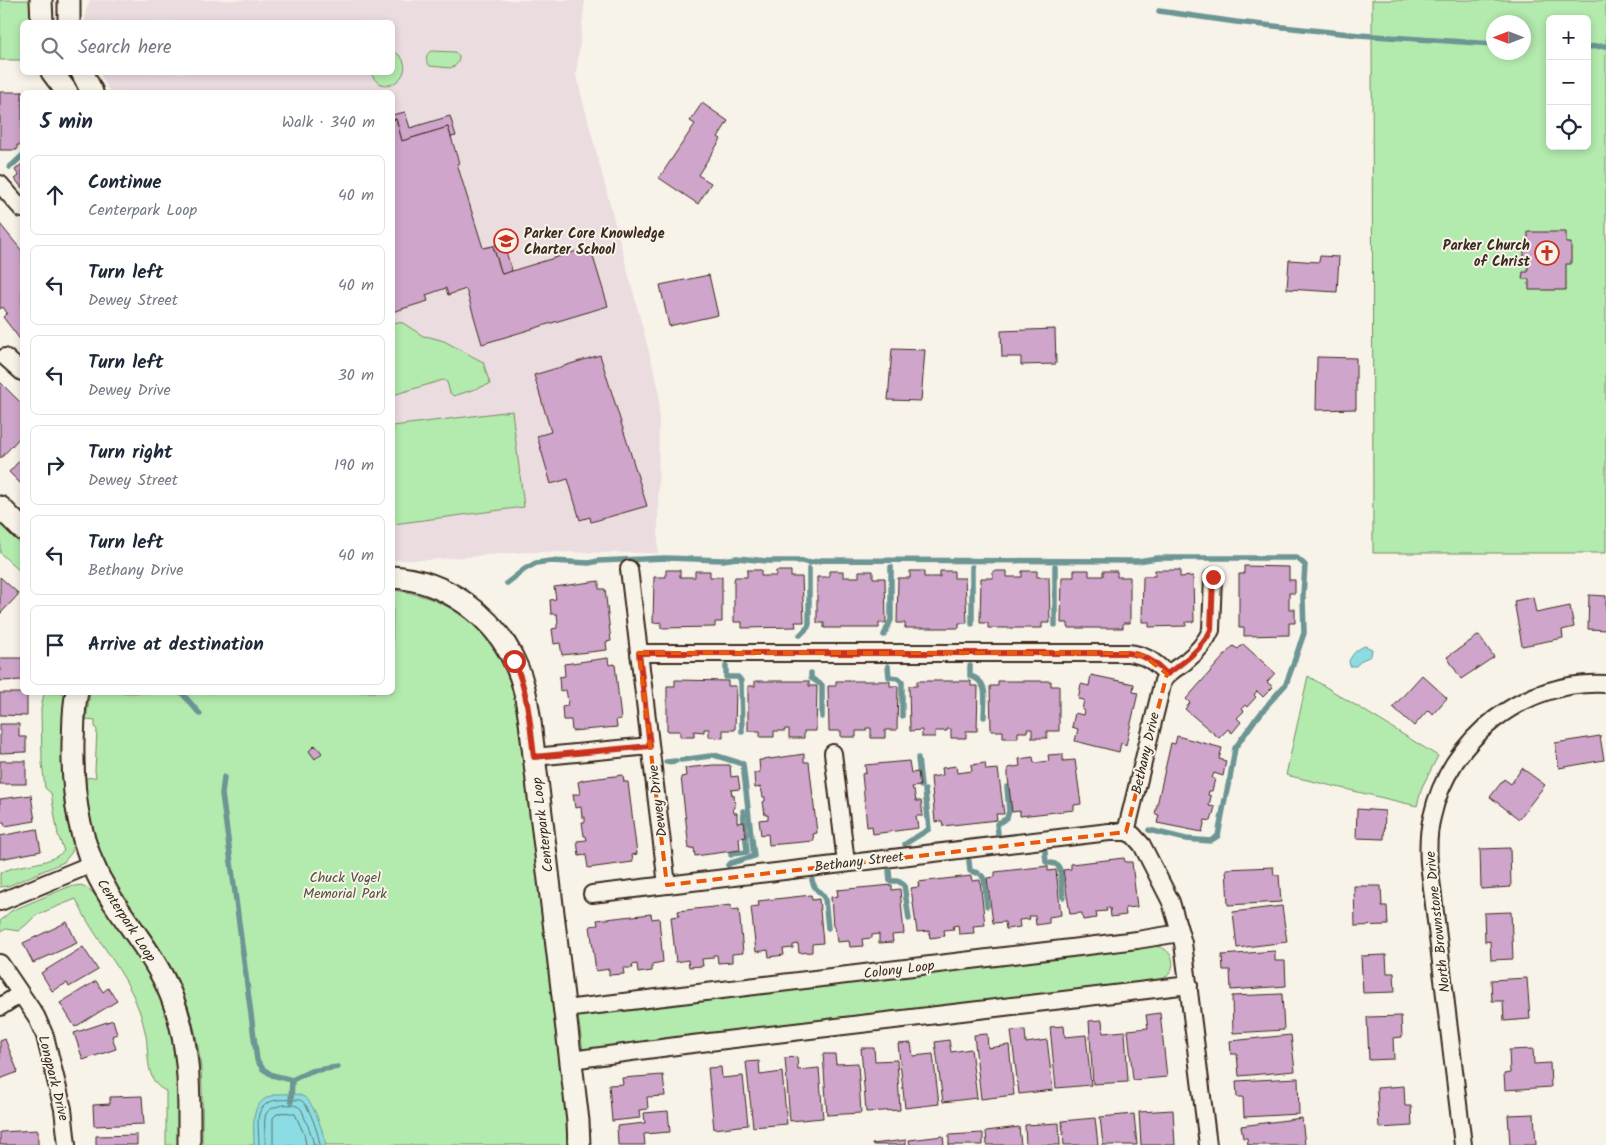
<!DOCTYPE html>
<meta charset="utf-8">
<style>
body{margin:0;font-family:Kalam,sans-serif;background:#f2f2f3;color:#1f2937}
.controls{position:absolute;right:15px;top:15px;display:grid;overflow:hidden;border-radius:8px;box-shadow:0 2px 8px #0003}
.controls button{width:45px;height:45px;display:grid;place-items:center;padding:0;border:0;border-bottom:1px solid #e0e1e3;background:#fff;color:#1f2937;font:25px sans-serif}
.compass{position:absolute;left:1486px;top:15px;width:45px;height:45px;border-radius:50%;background:#fff;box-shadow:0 2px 8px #0003;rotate:270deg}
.stop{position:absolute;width:15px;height:15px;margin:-11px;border:4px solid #c8321e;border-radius:50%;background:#fff}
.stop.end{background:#c8321e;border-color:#fff;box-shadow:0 1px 5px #0008}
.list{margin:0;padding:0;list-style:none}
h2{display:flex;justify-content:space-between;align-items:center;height:65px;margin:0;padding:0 20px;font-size:21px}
h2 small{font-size:16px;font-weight:400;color:#747a83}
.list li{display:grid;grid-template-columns:32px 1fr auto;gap:15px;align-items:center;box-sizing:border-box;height:80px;margin:0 10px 10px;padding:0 10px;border:1px solid #e0e1e3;border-radius:8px}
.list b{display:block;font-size:19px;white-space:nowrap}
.list p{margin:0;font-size:16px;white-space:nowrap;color:#747a83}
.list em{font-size:16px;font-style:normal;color:#747a83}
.icon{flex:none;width:28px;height:28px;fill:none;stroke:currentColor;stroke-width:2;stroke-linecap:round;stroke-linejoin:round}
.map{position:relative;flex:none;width:1606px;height:1145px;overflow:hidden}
.search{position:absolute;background:#fff;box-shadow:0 2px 8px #0003;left:20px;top:20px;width:375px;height:55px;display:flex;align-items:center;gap:12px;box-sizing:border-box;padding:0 18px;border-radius:8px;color:#747a83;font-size:19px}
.panel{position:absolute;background:#fff;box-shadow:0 2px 8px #0003;left:20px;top:90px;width:375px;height:605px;border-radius:8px}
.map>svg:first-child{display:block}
.built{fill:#ebdcdf}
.green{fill:#b3eaad;stroke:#778a66;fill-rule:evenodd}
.water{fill:#8cdde3;stroke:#6c9594}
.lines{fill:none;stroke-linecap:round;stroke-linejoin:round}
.shore{stroke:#5b726d;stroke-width:1}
.stream{stroke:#6c9594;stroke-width:5.5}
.building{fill:#cfa5cb;stroke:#3b2a1e}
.minor-casing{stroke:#3b2a1e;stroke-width:20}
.tertiary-casing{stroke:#3b2a1e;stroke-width:25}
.minor{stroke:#f7f3e8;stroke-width:16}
.tertiary{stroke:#f7f3e8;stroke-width:21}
.route{stroke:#c8321e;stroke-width:6}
.marked{fill:none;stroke:#e8590c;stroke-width:4;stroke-dasharray:10 6;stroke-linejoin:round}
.labels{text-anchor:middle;stroke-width:4;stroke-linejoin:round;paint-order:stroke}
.poi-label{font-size:14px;font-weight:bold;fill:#3b2a1e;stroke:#f7f3e8;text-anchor:start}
.street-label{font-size:14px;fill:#3b2a1e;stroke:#f7f3e8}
.park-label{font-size:14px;fill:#53503b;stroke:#f7f3e8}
</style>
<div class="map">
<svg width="1606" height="1145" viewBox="0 0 1606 1145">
<rect width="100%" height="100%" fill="#f7f3e8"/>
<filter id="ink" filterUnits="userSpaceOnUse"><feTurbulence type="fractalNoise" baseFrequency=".02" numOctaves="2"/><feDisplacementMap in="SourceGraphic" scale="10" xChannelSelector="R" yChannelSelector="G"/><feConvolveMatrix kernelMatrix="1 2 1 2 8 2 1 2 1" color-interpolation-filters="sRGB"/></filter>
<g filter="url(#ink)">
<!-- built -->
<path class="built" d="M90,0H585L576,75L659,390L658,553L526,552L427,560H393L392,92H110L100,73L392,72V22H85L86,10Z"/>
<!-- green -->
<g class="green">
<path d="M0,0H29L31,6L32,22H22V60H0Z"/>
<path d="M1372,0H1606V553H1373ZM1550,19H1587V146H1550ZM1494,22H1524V52H1494Z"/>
<path d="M393,51C424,67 385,104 371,73L392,72Z"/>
<path d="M431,51L455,52L459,57C459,63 456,66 450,68L430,66C425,61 425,55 431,51Z"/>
<path d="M392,322L403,323L423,336L430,337L444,341L483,362L490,384L454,396L450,393L447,382L443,380L393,395Z"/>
<path d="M512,411L524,507L393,524V426Z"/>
<path d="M0,524L22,546V573L0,553Z"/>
<path d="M393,590C462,598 506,644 517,712L566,1117L567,1145H202C202,1120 203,1094 201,1069C198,1038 190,1006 177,978C161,945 137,917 117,886C97,854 86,815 86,778L96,777L95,771L97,730L95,727V721L86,720L90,693L392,692Z"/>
<path d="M1308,676L1438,756L1422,787L1417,806L1286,775Z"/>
<path d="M44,693H66C62,712 62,731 62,750C62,787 64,811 73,846L72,852L64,862L8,886L0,887V873C21,862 46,867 64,851L58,835L51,793L45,788L42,763L41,709Z"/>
<path d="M81,885L88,888L94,894C111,920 133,945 148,973C178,1031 178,1081 178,1145H166V1091C145,1083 149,1054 146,1036C144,1027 142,1018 139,1010C125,969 93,938 76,899L36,915L26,925L18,931L6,929L0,932V921L11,911L68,887Z"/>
<path d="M1153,946C1176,946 1181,975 1157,981L583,1051L578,1016Z"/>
</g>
<!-- water -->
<g class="water">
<path d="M1365,646L1372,649L1371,656L1362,660L1356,666H1350L1349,661C1353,653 1357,649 1365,646Z"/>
<path d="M278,1094C286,1094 295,1093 302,1096C314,1100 323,1133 326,1145H254C254,1121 249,1100 278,1094Z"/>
</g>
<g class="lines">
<!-- shore -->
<g class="shore">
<path d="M259,1145C259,1135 257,1123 259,1114C264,1099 279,1099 292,1100C296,1100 300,1099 303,1102C310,1108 319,1136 320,1145"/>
<path d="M265,1145C266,1136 263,1122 266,1114C270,1105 295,1101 301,1109C303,1112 304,1116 305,1119C309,1128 312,1136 314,1145"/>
<path d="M273,1145V1118C277,1111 288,1112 295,1114L304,1134L306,1145"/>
</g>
<!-- stream -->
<g class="stream">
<path d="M1159,11L1236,22L1359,35L1494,44"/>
<path d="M1587,47L1606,46"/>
<path d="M10,167L22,156"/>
<path d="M1055,566V625"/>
<path d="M972,567V624"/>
<path d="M507,583L525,569L536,563L550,561L589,563L598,561L665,558L723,560L737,558L767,561H802L809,563L822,560L1138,561L1157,558H1297L1305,565L1303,595"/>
<path d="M800,635L808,627L809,624V569"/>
<path d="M884,635L891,620V567"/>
<path d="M1294,662L1304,633L1303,598"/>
<path d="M726,666V677H738L741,681L742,732"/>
<path d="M888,666L889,677L898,678L902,682V716"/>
<path d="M970,666V676C990,681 984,700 984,717"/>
<path d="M811,673V678L822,685V717"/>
<path d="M181,692L200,714"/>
<path d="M1269,703L1286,684L1293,665"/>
<path d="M1258,717L1267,706"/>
<path d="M714,755L743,764L751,835"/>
<path d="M918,758L921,786"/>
<path d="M681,760L710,756"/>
<path d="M666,762L676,761"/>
<path d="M224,777L222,794L224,809L257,1060L263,1069L272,1075L292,1080L311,1071L338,1067"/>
<path d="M1230,778L1235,748L1255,720"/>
<path d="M1226,795L1229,781"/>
<path d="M1007,818L1009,811L1007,787"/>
<path d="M1149,830L1186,839L1210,841L1218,836L1225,799"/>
<path d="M998,833L997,824L1004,820"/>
<path d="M905,844L929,829L925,790"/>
<path d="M1045,852L1046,862L1055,864"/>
<path d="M731,855V854L747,852L743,811"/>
<path d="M969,861L970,871L978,873"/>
<path d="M728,865L731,863L754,856L752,839"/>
<path d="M1058,866L1060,870L1063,897"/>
<path d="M889,871L890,881H898L904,885L909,919"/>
<path d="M982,876L984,879L987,906"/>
<path d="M812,880C814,891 821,891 825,899L828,928"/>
<path d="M291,1101L292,1080"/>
</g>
</g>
<!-- building -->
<g class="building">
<path d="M0,92H26H22V145H17V150H0Z"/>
<path d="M702,103L728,121L718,137L721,139L698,175L711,183L698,204L659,178L695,124L690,121Z"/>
<path d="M405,112L410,128L450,116L456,136L451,137L448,127L402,141L396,119L392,120V115Z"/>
<path d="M396,119L402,141L448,127L459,163L457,164L483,248L493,246L502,274L590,247L608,306L482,344L466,289L448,295L446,288L426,295L428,301L392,312V120Z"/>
<path d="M22,164V188L15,179L19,176L15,170Z"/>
<path d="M0,224L22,251V342L3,317L7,313L3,307L0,309Z"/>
<path d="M1528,232H1566V243H1571V264H1566V290H1529V279H1522L1523,272H1528V264H1524V243H1528Z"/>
<path d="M503,242L512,271L502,274L493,246Z"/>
<path d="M1320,256L1339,257L1337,292L1287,289L1289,260L1319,262Z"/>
<path d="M709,275L718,315L669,326L660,285Z"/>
<path d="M1055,329L1056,364L1021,365V357H1002L1001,331Z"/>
<path d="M892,349L925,350L921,401L888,400Z"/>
<path d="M600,355L647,506L591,522L590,517L580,520L568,479L551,484L537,436L551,432L534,375Z"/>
<path d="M1317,357L1356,358V409L1316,410Z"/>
<path d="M0,382L22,404V435L0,459Z"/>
<path d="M22,458V485L9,472Z"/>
<path d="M1244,566L1289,567V580H1295V593H1289V609H1295V623H1289V635L1244,636V628H1239V574H1244Z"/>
<path d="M666,570H680V577H695V571H710V577H722V622H715V627L661,628V622L653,623L654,577H666Z"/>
<path d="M747,570H761V576H776V571H791V577H802L804,622H795L796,627L742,628V622H734V581L735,577H747Z"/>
<path d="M1074,570H1089V576H1103V571H1117V577H1130V623H1123V628H1068V623H1061L1062,577H1074Z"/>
<path d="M1155,570H1180V577L1193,576L1194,622H1186V626L1149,627V622H1142L1143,576H1155Z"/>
<path d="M829,571H843V577H859V571H873V578H885L886,623H879V628H824V623H817V577H829Z"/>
<path d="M910,571H924V577H940V571H954V578H965L967,623H959V628H905V623H897L898,578H910Z"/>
<path d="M993,571H1007V577H1022V571H1037V577H1049L1050,623H1042V628H988V623H980L981,578H993Z"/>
<path d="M0,577L19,594L0,614Z"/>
<path d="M599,581V589H605L611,641L606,642L607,650L562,655L560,643L554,644L552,629L557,628V624L558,623L557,614H551L550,600L556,599L554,587Z"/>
<path d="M1589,595L1606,596V630L1588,629Z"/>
<path d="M1533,597L1536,613L1570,606L1574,627L1562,630L1563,638L1522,646L1514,601Z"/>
<path d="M1479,635L1494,657L1461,679L1447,657Z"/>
<path d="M1243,644L1275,673L1267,682L1273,687L1263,697L1257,691L1254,695L1256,697L1247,707L1245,705L1243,707L1242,709L1244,711L1237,718L1241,722L1232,733L1228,729L1219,738L1185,709L1190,703L1186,699L1233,646L1238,649Z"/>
<path d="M0,658H22V680L0,681Z"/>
<path d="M608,658L609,665L615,664L621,719L616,720L617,727L572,731L571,720H563L562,707L567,706L568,701L566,690L560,691L559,677L565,676L564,664Z"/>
<path d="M1091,675L1134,684L1133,692L1138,693L1126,745L1121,743L1119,752L1075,741L1078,729L1072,727L1075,713L1083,715L1084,710H1082L1084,700L1078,699L1081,684L1089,686Z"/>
<path d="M1422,675L1447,698L1433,714L1428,710L1414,726L1393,707Z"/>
<path d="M675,680L728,681V686H736L735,730H723V738L709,737V729H704V732L694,731V737H680V731H667V686H675Z"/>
<path d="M755,681H809V686H817L816,731H804V738H789V729H785V731H774V737H760V731H748V686H755Z"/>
<path d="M836,681H890V686H898L897,730H885V738H871V728H866V731H856V737H841V731H829L828,686H836Z"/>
<path d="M917,681H971V686H978L977,731H966V738H951V729H947V731H935V737H922V730L910,731L909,686H917Z"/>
<path d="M998,681H1051V686H1059V731H1047V738H1032V729H1027V732H1018V738H1003V731H991L990,686H998Z"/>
<path d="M0,693H27V716L0,715Z"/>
<path d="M0,724H19V737H26V752L0,753Z"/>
<path d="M1177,736L1222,748L1219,759L1226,761L1223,776L1214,773L1212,778L1215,779L1212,791H1209L1208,795L1211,796L1209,806L1215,807L1211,821L1205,820L1202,832L1157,823L1159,815L1155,814L1171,743L1175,744Z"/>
<path d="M1600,736L1604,760L1559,768L1555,743Z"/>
<path d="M315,745L322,753L315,759L309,751Z"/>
<path d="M804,754V762H809L817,833L813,834L814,841L769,845L768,834L761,835L759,820L768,819V815H765L763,802L765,801V797H763L761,787L755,788L754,773L760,772L759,760H763V759L770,758V759Z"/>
<path d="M1063,754V761L1075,760L1081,804L1074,805V810L1020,816V811L1012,812L1008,778V768L1020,766L1019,759L1033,757L1034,763L1049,761L1048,755Z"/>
<rect x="0" y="761" width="26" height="23"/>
<path d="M909,761L911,773L918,772L920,786L912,787L913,790H914L916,801H921L923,816H916L918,828L873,834L872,826L867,827L862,774L866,773L865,765Z"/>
<path d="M985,763L986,770L998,769L1004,814H996L997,820L943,826L942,821L935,822L931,777L943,775L942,768L956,766L957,773L972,771L971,765Z"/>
<path d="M713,765H730L731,777L738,776L740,789L731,790L732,795H734L735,808H733L734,813H737V823L744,822L746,837L739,838L740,850L695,856L694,848L689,849L681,777L686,776L685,768Z"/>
<path d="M1522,768L1545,785L1519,819L1490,797L1504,779L1511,784Z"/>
<path d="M623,775L624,782H628L637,854L632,855L633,862L588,868L586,855L579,856L577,841L587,840L586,836H584L582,822H585V817H582L581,807L575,808L573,794H580L578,782L583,780Z"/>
<path d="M31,795L35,821L5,826L4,822H0V799Z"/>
<path d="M1357,809L1385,811L1384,839L1356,838Z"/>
<path d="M37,829L41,851L0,859V836Z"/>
<path d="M1510,848L1511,887L1481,889L1480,849Z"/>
<path d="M1124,858L1125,862H1132L1137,907L1125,908L1126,915L1111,917L1110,908H1106L1107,911L1096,912L1097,918L1083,920L1082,913L1070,914L1063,870L1071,869V864Z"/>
<path d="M1048,866V871L1056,870L1061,915L1049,917V923L1036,925L1035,916H1029L1030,919L1019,920L1020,927L1006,929L1005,922L993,923L987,878L995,877V872Z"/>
<path d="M1273,867L1274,875H1279L1281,902L1228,905L1226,869Z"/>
<path d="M971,876L972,881L980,880L985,925L973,926L974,933L959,934L958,925L953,926L954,929L944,930L945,936L930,938L929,931L917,932L911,888L919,887L918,882Z"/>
<path d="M892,885V890L900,889L904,934L892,935L893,942L879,943V934L872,935V938L862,939L863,946L850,947L849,941L837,942L835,927L833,926L831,897L838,896L837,890Z"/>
<path d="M1354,886H1381L1382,906H1387L1388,925L1355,926Z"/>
<path d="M811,895L812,900L819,899L823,943L812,944V952L799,953L798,944L793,945V948L783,949L784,955L769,957L768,950L756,952L751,907L759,906L758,901Z"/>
<path d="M731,905V910L739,909L743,953L732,954V962L718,963L717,955H713V958L702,959L703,966L689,967L688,960L676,962L671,917L679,916L678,911Z"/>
<path d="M1282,906L1287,942L1237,948L1233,912Z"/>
<path d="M1511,912L1513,959L1491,960L1490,941L1485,942L1484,913Z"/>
<path d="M651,914L652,919L659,918L663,962L652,964V971L638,973L637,964L632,965L633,968H623L624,974L609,975V969L596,971L590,926L598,925L597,920Z"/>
<path d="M67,922L77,943L33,963L23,943Z"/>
<path d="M83,947L98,970L69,987L67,983L52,991L41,973Z"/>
<path d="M1275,951V961H1285L1286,986L1231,990L1230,970H1223L1222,955Z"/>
<path d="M1386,955L1387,973H1394L1395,992L1363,993L1361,956Z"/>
<path d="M1527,978L1530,1019L1504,1021L1503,1001H1492L1491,980Z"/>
<path d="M96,981L103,992L108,988L117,1001L75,1027L60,1003Z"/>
<path d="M1282,994L1284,1030L1233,1033L1232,996Z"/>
<path d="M1160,1013L1167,1077L1133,1080L1128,1030L1148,1028L1146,1015Z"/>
<path d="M1401,1016L1402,1037L1393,1038L1394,1059L1369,1060L1367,1017Z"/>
<path d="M113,1020L117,1034L112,1036L116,1049L83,1060L74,1033Z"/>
<path d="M1102,1020L1103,1033L1125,1031L1128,1082L1093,1084L1089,1021Z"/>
<path d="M1064,1026L1065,1037L1086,1035L1091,1085L1056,1088L1050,1027Z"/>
<path d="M1025,1030L1026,1043L1047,1040L1053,1090L1019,1094L1011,1031Z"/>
<path d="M987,1034L988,1048L1009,1045L1014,1095L981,1099L974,1035Z"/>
<path d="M1291,1035L1295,1071L1239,1076L1237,1054H1231L1230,1041Z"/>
<path d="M5,1039L18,1072L0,1079V1041Z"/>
<path d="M949,1040L951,1052L971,1049L977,1098L943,1102L935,1042Z"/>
<path d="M911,1043L913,1056L933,1054L939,1104L905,1108L898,1044Z"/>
<path d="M861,1048H874L875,1061L897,1060L900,1110L866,1112Z"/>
<path d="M1533,1049L1534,1064L1550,1063L1551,1087L1505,1090L1504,1074L1510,1073L1509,1050Z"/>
<path d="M823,1054H835L836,1064L858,1063L861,1113L827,1115Z"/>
<path d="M797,1057L798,1070L819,1068L823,1118L790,1121L785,1058Z"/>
<path d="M759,1061L760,1075L782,1072L787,1124L753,1127L746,1062Z"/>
<path d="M721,1067L722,1078L743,1076L748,1125L714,1129L708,1068Z"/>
<path d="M663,1075L665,1096L647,1097L648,1109L639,1110L640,1118L612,1121L609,1085L623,1084L622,1078Z"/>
<path d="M1298,1078L1299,1114L1244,1117L1243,1097H1237L1236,1081Z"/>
<path d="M1404,1086L1405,1106H1411L1412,1126L1379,1128L1377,1088Z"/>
<path d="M142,1096L144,1124L94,1126L93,1105L110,1104V1097Z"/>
<path d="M1173,1110L1175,1145H1141L1139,1112Z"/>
<path d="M668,1111L670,1132L644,1134L645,1145H618L617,1126L645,1123L644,1113Z"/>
<path d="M1134,1114L1137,1145H1103L1100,1117Z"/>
<path d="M1534,1114L1536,1145H1510L1508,1115Z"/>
<path d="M1095,1118L1098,1145H1064L1062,1121Z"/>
<path d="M1302,1118L1305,1145H1248L1247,1138H1243L1241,1126Z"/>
<path d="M1059,1123L1060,1145H1026L1025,1125Z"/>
<path d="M1019,1127L1021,1145H987L986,1131Z"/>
<path d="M38,1130V1145H0V1132Z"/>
<path d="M983,1133V1145H949V1135Z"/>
<path d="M137,1135V1145H96V1136Z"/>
<path d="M943,1136L944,1145H910L909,1140Z"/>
<path d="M906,1140V1145H872V1144Z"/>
</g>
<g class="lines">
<!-- minor casing -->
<g class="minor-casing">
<g id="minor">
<path d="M0,184L22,209"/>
<path d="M5,357L22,372"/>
<path d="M629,569L667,885"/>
<path d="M639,653H1128C1146,655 1155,662 1167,674"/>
<path d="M833,753L846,863"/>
<path d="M534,757L650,746"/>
<path d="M592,894L1109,832H1126"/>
<path d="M0,902L92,864"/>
<path d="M0,963L36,1016L45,1036L63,1109L67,1145"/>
<path d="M0,1007L20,994"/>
<path d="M565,1009L1137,940L1180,933"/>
<path d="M571,1060L684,1045L1189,985"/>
<path d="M1208,1145L1183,943L1171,902L1142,845L1133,835L1126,832L1163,681C1168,672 1177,668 1185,662C1195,654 1206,642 1211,630L1213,577"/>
<path d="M1463,1145L1429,863C1428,848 1428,832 1432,817C1449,738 1525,679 1606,684"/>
</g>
</g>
<!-- tertiary casing -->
<g class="tertiary-casing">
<g id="tertiary">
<path d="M41,0L42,22"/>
<path d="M69,22V0"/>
<path d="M52,72L67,92"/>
<path d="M82,72L92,92"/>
<path d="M0,507L22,529"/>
<path d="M392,577C444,580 494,615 515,663C524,681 527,702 530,722L578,1121L579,1145"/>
<path d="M77,692C73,709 74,725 73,742C72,796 79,848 109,895C130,928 156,958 171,995C191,1044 189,1094 189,1145"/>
</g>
</g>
<!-- minor -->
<use href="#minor" class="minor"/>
<!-- tertiary -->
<use href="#tertiary" class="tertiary"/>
</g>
</g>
<g class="lines" filter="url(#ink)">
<!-- route -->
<path class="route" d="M514,661C528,691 530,724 534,757L650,746L639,653H1128C1145,655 1155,662 1167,674C1184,662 1202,649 1211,630L1213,577"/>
</g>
<!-- marked area -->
<path class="marked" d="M639,653H1128L1144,656L1167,674L1126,832L667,885Z"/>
<!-- icons -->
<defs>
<g id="school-ring" transform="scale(1.25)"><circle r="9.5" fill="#f7f3e8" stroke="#c8321e" stroke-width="1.5"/><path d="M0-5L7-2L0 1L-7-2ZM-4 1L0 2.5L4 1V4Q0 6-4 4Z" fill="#c8321e"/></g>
<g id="church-ring" transform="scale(1.25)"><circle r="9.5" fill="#f7f3e8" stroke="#c8321e" stroke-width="1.5"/><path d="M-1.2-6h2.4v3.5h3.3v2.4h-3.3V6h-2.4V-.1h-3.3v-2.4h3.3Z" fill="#c8321e"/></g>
</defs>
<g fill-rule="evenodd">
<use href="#school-ring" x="506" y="241"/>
<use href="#church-ring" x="1547" y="253"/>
</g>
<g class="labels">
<!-- poi labels -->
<g class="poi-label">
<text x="524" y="238">Parker Core Knowledge<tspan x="524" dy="16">Charter School</tspan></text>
<text x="1530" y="250" text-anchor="end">Parker Church<tspan x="1530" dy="16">of Christ</tspan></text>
</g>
<!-- street labels -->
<g class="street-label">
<text transform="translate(1145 753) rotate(-77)" y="5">Bethany Drive</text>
<text transform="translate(657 801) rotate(-97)" y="5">Dewey Drive</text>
<text transform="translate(542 825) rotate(-97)" y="5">Centerpark Loop</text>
<text transform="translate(859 861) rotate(-7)" y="5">Bethany Street</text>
<text transform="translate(127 920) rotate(57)" y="5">Centerpark Loop</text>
<text transform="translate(1437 922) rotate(-96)" y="5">North Brownstone Drive</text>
<text transform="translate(899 969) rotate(-7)" y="5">Colony Loop</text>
<text transform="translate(54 1078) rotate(76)" y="5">Longpark Drive</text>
</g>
<!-- park labels -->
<g class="park-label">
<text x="345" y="882">Chuck Vogel<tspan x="345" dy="16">Memorial Park</tspan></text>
</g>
</g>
</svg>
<div class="controls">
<button>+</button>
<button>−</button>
<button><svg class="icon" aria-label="locate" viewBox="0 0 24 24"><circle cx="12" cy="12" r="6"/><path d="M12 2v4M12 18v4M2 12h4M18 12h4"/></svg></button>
</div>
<svg class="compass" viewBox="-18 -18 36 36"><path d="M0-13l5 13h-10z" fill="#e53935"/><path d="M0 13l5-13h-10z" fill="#747a83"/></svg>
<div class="stop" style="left:514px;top:661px"></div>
<div class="stop end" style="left:1213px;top:577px"></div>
<div class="search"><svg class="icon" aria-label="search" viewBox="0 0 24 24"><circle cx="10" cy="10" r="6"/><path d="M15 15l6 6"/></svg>Search here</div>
<section class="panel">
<h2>5 min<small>Walk · 340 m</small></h2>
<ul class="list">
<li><svg class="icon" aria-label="ahead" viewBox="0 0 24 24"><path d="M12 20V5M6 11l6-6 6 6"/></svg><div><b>Continue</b><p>Centerpark Loop</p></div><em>40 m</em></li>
<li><svg class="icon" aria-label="left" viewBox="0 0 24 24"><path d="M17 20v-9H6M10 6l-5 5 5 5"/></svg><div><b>Turn left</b><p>Dewey Street</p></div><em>40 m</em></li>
<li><svg class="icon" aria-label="left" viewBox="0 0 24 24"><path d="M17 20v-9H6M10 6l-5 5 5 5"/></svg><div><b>Turn left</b><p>Dewey Drive</p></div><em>30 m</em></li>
<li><svg class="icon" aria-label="right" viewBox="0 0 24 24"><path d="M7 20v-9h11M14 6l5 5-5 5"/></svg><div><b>Turn right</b><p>Dewey Street</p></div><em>190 m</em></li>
<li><svg class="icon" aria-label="left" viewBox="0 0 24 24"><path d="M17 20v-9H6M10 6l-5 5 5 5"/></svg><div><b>Turn left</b><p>Bethany Drive</p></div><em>40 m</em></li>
<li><svg class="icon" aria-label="arrive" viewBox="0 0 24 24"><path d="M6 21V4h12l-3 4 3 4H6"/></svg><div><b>Arrive at destination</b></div></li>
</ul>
</section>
</div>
